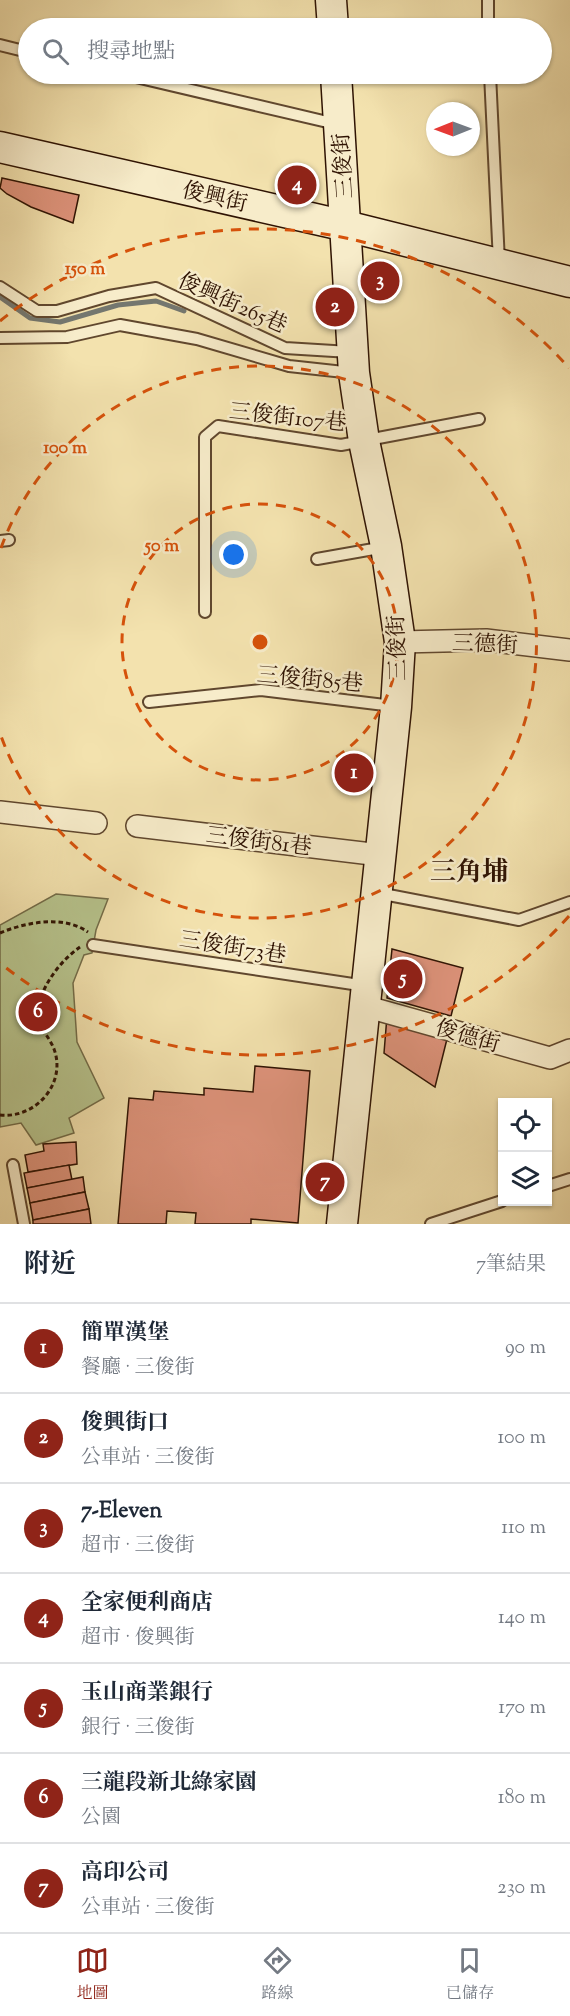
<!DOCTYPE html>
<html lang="zh-TW">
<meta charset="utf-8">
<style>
body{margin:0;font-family:"Sorts Mill Goudy","Noto Serif TC",serif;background:#f2f2f3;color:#1f2937}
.controls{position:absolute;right:18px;bottom:18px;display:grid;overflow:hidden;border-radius:0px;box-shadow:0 2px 4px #0004}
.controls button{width:54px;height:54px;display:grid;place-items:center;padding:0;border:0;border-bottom:2px solid #e0e1e3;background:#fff;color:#1f2937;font:30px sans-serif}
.compass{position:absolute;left:426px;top:102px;width:54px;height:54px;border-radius:50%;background:#fff;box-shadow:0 2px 4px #0004;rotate:269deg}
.you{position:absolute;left:234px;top:555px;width:21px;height:21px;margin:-15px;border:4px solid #fff;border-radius:50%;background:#1a73e8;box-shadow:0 0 0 9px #1a73e833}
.badge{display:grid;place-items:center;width:39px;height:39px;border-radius:50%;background:#8f2418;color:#fff;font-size:20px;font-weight:700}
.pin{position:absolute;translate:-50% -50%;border:3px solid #fff;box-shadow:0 2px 6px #0006}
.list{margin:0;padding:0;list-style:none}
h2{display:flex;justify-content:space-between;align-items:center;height:78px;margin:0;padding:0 24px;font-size:26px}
h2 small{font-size:20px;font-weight:400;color:#747a83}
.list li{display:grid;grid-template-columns:39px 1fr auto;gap:18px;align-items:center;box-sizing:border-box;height:90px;padding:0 24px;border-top:2px solid #e0e1e3}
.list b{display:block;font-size:22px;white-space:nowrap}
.list p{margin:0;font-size:20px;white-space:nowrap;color:#747a83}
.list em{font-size:20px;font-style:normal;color:#747a83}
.icon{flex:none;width:33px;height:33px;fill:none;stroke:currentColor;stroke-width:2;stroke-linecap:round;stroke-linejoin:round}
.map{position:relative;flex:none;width:570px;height:1224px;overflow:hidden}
.search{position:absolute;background:#fff;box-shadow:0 2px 4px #0004;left:18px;right:18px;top:18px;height:66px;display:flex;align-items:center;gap:15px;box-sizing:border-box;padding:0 21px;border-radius:33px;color:#747a83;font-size:22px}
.sheet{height:708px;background:#fff}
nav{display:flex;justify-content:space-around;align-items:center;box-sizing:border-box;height:84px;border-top:2px solid #e0e1e3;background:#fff;font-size:16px;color:#747a83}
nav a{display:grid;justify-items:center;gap:3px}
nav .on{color:#8f2418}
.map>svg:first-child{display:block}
.green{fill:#b7c48d;stroke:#736c48;stroke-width:1.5}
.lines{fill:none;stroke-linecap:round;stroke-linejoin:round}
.stream{stroke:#74776f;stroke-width:5}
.building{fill:#de937b;stroke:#2f1303;stroke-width:1.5}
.lane-casing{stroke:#60472e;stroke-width:14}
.street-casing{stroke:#60472e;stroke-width:24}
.secondary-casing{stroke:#2f1303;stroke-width:33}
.path{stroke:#2f1303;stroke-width:3;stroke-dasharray:4.5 3;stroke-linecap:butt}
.lane{stroke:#f7ecca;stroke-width:10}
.street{stroke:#f7ecca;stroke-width:21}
.secondary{stroke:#f7ecca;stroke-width:30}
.ring{fill:none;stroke:#d6520b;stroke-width:3;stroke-dasharray:10 8}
.labels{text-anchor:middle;stroke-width:5;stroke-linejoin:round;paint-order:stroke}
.street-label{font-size:22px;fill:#2f1303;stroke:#f7ecca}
.quarter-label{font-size:26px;font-weight:bold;fill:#2f1303;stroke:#f7ecca}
.centre{fill:#d6520b;stroke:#f7ecca;stroke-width:3}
.ring-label{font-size:18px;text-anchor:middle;font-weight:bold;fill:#d6520b;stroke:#f7ecca;stroke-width:5;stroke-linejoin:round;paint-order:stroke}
</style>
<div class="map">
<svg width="570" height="1224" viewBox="0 0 570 1224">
<rect width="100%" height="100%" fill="#f3e2ae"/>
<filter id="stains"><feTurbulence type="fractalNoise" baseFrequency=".00333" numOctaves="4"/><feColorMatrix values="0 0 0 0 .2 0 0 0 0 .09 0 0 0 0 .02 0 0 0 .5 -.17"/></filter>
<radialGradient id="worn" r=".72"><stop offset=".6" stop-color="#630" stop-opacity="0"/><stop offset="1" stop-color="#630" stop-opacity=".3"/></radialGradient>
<!-- green -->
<path class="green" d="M56,894L108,899L96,930L92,953L84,955L73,983L77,1042L104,1098L69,1118L74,1133L36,1145L21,1123L0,1127V925Z"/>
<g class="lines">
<!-- stream -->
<path class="stream" d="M0,297L30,318L60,322L118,305L156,301L184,311"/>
</g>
<!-- building -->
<g class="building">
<path d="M2,178L79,195L73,223L31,207L7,194L0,188Z"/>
<path d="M392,949L463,968L451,1016L387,998Z"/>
<path d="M387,1016L448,1035L435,1087L384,1053Z"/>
<path d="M255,1066L310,1071L298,1223L251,1219V1224H195L196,1213L167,1211L166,1224H118L129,1098L153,1100L154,1091L204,1095V1088L253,1092Z"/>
<path d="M76,1142L77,1164L28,1172L25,1155L44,1151L43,1144Z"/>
<path d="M69,1165L72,1180L27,1188L24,1173Z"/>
<path d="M83,1177L85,1192L30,1203L27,1188Z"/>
<path d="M85,1192L89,1209L33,1220L30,1203Z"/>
<path d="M89,1209L91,1224H33V1220Z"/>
</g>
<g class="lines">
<!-- lane casing -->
<g class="lane-casing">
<g id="lane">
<path d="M488,28V0"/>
<path d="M0,45L28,52"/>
<path d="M123,74L336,124"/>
<path d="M490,74L499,262"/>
<path d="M0,287L37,311H57L109,296L156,288L285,348L350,352"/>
<path d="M0,338L67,337L120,325L197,339L289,366L353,373"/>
<path d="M0,541L9,540"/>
<path d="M317,559L385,547"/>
<path d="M205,612V437L218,426L341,445L479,419"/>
<path d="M149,702L261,690L393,706"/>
<path d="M378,893L519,920L570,902"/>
<path d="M93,945L366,986"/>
<path d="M13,1165L24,1224"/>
<path d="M548,1186L570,1179"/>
<path d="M431,1224L502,1201"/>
</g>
</g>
<!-- street casing -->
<g class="street-casing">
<g id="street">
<path d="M400,642L486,640L570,650"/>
<path d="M0,812L96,823"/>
<path d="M137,826L380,855"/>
<path d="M364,1006L550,1058L570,1050"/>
</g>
</g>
<!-- secondary casing -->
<g class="secondary-casing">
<g id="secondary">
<path d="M331,0L333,28"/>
<path d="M336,74L354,373L364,441L386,546L400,642L396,707L342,1224"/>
<path d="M0,147L346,226L570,282"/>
</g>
</g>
<!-- path -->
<g class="path">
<path d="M0,933C26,922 64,915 88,932"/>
<path d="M0,1115C35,1119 67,1084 54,1049C49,1036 37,1026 38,1011C40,987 61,960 80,947"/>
</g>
<!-- lane -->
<use href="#lane" class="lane"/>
<!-- street -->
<use href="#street" class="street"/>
<!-- secondary -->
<use href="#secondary" class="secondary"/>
</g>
<!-- distance rings -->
<g class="ring">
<circle cx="260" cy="642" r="138"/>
<path d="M1 548A276 276 0 1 1 1 736"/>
<path d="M569 916A413 413 0 0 1 0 963M0 321A413 413 0 0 1 569 368"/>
</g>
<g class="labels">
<!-- street labels -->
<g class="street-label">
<text transform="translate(342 166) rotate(-94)" y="8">三俊街</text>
<text transform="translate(215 196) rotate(13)" y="8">俊興街</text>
<text transform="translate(233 302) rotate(24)" y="8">俊興街265巷</text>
<text transform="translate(288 416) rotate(6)" y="8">三俊街107巷</text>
<text transform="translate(485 643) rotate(2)" y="8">三德街</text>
<text transform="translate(396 648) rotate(-92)" y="8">三俊街</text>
<text transform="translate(310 678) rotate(5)" y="8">三俊街85巷</text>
<text transform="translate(259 840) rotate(7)" y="8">三俊街81巷</text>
<text transform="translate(233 946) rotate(9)" y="8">三俊街73巷</text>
<text transform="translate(468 1035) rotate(16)" y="8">俊德街</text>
</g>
<!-- quarter labels -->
<g class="quarter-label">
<text x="469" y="880">三角埔</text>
</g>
</g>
<circle cx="260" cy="642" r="9" class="centre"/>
<g class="ring-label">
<text x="85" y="274">150 m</text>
<text x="65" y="453">100 m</text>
<text x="162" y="551">50 m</text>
</g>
<rect width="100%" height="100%" filter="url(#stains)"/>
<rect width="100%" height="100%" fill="url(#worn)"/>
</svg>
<div class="controls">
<button><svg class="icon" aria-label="locate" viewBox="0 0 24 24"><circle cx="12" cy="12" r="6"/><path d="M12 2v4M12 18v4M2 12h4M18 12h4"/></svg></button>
<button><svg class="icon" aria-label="layers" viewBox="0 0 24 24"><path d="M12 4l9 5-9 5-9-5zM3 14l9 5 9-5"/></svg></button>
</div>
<svg class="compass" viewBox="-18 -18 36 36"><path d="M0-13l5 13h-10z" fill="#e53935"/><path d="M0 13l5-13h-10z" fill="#747a83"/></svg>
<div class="you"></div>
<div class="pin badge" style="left:354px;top:773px">1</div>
<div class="pin badge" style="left:335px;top:307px">2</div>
<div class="pin badge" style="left:380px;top:281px">3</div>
<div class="pin badge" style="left:297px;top:185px">4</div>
<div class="pin badge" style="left:403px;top:979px">5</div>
<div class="pin badge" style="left:38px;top:1012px">6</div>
<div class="pin badge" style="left:325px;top:1182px">7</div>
<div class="search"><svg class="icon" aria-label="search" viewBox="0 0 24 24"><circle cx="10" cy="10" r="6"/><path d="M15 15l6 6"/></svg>搜尋地點</div>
</div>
<section class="sheet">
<h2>附近<small>7筆結果</small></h2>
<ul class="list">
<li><span class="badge">1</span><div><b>簡單漢堡</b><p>餐廳 · 三俊街</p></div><em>90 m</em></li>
<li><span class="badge">2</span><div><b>俊興街口</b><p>公車站 · 三俊街</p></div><em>100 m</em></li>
<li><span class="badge">3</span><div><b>7-Eleven</b><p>超市 · 三俊街</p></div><em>110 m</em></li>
<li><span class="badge">4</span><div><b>全家便利商店</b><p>超市 · 俊興街</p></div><em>140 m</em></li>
<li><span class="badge">5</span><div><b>玉山商業銀行</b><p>銀行 · 三俊街</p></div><em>170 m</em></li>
<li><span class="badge">6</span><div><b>三龍段新北綠家園</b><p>公園</p></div><em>180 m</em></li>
<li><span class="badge">7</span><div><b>高印公司</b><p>公車站 · 三俊街</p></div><em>230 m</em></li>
</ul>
</section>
<nav>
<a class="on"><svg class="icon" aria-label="map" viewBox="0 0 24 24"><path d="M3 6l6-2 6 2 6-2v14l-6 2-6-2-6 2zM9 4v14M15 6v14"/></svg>地圖</a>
<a><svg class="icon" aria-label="directions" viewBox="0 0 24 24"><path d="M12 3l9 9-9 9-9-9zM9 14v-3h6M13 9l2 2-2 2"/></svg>路線</a>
<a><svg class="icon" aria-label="saved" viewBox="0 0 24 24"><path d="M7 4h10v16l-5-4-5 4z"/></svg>已儲存</a>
</nav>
